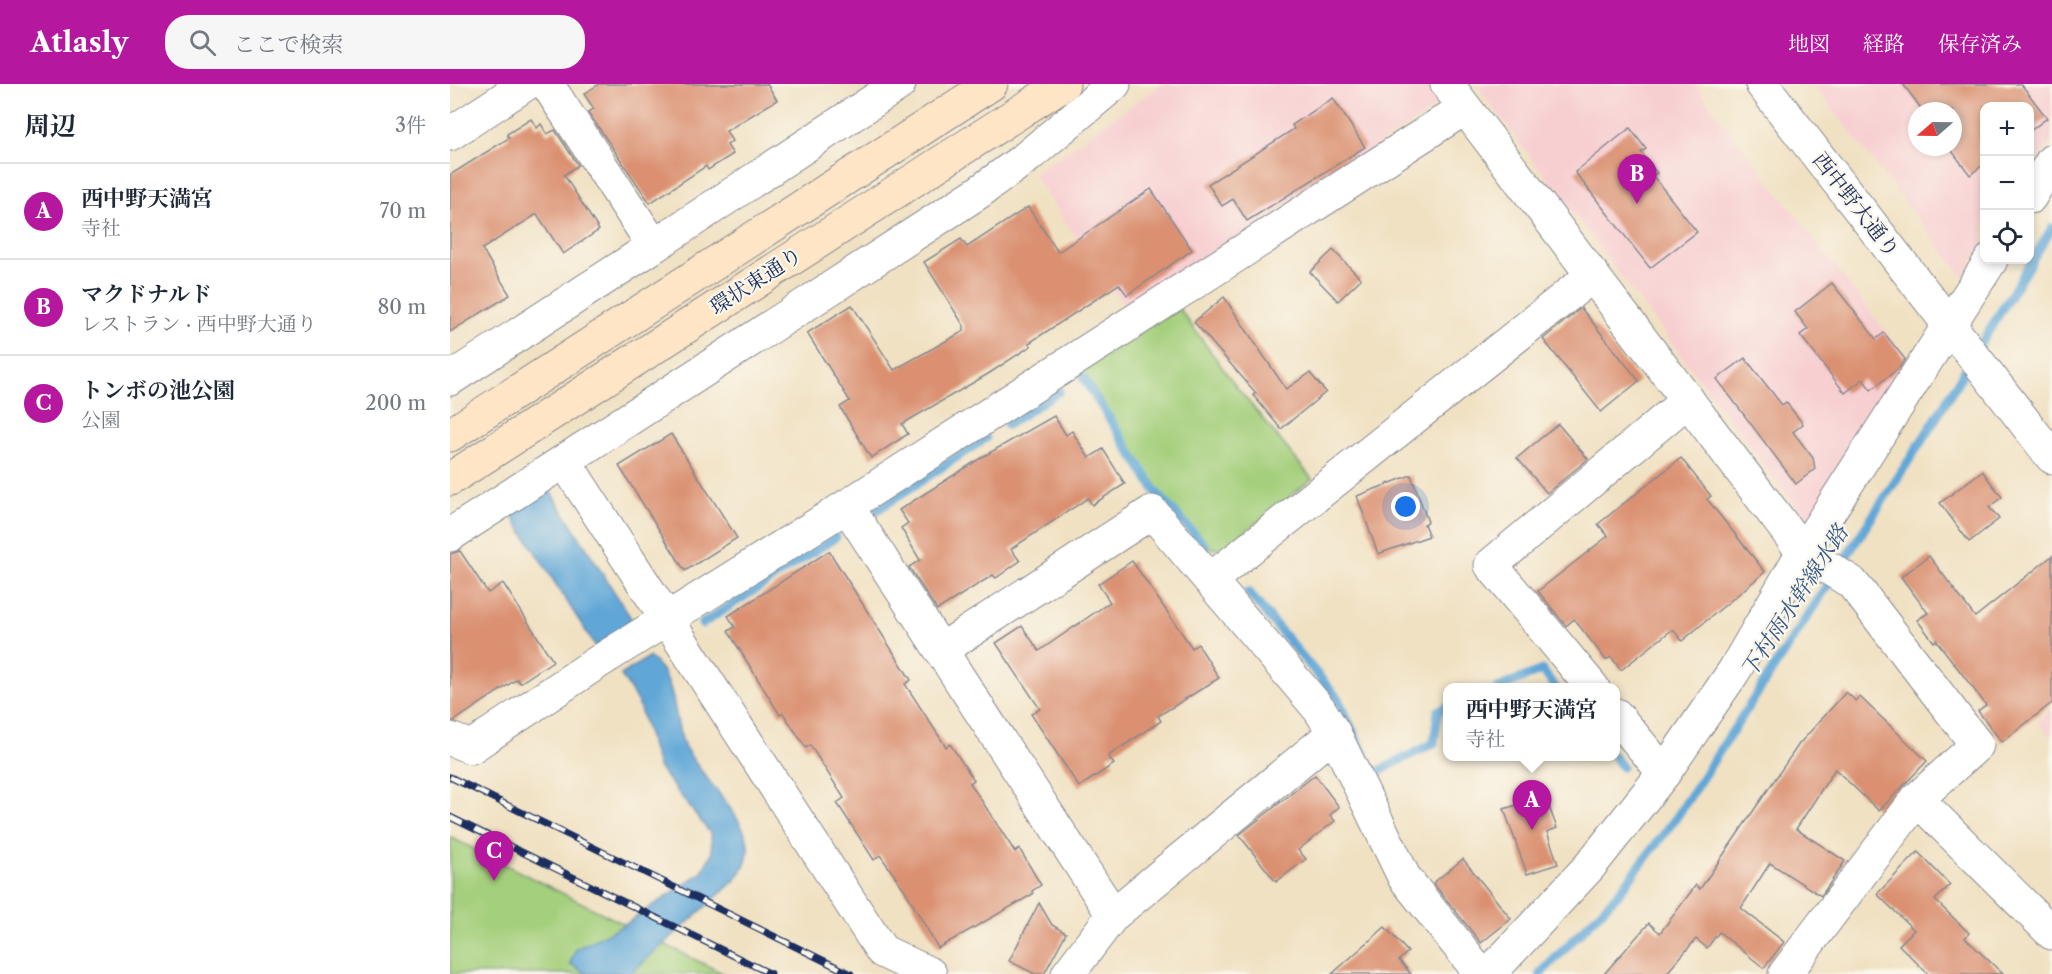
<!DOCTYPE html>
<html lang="ja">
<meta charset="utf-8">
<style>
body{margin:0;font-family:"Libre Caslon Text","Noto Serif JP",serif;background:#f6f6f7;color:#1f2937}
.controls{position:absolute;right:18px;top:18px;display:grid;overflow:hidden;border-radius:12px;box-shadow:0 3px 9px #0003}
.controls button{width:54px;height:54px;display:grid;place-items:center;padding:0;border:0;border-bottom:2px solid #e0e1e3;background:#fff;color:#1f2937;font:30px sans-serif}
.compass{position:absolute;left:1458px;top:18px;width:54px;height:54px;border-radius:50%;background:#fff;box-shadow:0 3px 9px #0003;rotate:250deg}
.you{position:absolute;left:956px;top:423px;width:21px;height:21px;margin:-15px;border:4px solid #fff;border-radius:50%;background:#1a73e8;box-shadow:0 0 0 9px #1a73e833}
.badge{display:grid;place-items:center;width:39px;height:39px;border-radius:50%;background:#b5179e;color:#fff;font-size:20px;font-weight:700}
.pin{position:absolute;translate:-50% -50px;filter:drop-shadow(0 2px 3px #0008)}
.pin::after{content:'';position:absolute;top:32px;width:21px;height:18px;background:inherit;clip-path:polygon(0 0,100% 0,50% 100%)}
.popup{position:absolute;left:993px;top:599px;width:177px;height:78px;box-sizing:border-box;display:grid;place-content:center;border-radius:12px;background:#fff;filter:drop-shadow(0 2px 4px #0005);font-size:20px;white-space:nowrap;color:#747a83}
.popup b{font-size:22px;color:#1f2937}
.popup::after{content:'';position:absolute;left:50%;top:100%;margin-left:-12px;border:12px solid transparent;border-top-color:#fff}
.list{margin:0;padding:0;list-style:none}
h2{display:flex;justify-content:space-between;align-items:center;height:78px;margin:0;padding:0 24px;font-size:26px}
h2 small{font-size:20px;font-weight:400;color:#747a83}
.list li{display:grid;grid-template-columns:39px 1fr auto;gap:18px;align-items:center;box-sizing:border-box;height:96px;padding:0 24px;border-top:2px solid #e0e1e3}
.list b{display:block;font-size:22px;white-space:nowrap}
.list p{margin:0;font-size:20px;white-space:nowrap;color:#747a83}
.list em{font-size:20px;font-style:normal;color:#747a83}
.icon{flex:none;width:33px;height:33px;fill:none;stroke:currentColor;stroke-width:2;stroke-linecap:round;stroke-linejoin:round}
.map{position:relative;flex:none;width:1602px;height:890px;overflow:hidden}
header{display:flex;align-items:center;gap:36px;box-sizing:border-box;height:84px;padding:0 30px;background:#b5179e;color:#fff}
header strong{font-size:28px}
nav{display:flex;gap:33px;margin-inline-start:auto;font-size:21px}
.search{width:420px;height:54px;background:#f6f6f7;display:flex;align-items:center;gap:15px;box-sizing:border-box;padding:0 21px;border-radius:24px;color:#747a83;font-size:22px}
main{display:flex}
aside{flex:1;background:#fff}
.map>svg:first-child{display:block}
.built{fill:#f7cfd1;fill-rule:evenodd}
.green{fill:#a4cf7c;stroke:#607f6d;stroke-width:1.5}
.water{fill:#61a7d7;stroke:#3e6b9a;stroke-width:1.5}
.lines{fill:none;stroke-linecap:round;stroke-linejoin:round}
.stream{stroke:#61a7d7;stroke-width:9}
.building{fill:#da9071}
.minor-casing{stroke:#868890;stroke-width:35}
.tertiary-casing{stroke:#868890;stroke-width:35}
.secondary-casing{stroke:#868890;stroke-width:35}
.minor{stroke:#fff;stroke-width:33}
.tertiary{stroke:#fff;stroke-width:33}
.secondary{stroke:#fde5c5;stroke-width:33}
.rail-casing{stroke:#1b2f5e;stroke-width:7}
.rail{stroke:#fbf7ec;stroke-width:4.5;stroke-dasharray:14;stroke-linecap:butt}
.labels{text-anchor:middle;stroke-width:4.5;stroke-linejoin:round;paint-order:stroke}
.street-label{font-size:21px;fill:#1b2f5e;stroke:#fbf7ec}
.water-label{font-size:22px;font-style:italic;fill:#345988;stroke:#fbf7ec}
</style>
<header>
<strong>Atlasly</strong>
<div class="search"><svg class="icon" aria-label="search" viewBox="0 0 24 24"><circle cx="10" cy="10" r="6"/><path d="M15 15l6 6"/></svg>ここで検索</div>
<nav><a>地図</a><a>経路</a><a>保存済み</a></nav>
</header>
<main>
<aside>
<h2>周辺<small>3件</small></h2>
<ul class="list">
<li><span class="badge">A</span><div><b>西中野天満宮</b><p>寺社</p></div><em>70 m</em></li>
<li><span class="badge">B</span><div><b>マクドナルド</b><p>レストラン · 西中野大通り</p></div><em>80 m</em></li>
<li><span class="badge">C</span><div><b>トンボの池公園</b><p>公園</p></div><em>200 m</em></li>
</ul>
</aside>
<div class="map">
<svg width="1602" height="890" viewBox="0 0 1602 890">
<rect width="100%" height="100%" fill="#fbf7ec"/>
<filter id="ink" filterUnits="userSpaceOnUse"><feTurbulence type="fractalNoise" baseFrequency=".0167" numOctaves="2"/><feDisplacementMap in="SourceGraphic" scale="12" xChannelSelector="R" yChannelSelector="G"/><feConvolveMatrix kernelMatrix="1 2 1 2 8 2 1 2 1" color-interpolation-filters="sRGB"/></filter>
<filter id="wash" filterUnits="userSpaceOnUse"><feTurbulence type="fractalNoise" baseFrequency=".008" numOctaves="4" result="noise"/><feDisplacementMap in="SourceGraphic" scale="24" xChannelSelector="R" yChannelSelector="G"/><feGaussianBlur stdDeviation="1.35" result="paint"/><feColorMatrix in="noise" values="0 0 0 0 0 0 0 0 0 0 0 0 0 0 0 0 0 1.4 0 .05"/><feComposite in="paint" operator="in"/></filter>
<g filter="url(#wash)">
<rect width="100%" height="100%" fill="#f0e1c2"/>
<!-- built -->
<g class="built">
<path d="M712,0H979L993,19L677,226L583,91Z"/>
<path d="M1025,0H1244L1462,282L1359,440Z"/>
<path d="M1363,0H1602V56L1580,90V22H1534V159L1513,193ZM1467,27H1503V63H1467Z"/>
<path d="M1602,624V655L1587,637Z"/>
</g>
<!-- green -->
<g class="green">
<path d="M728,223L785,301L862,395L772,466L756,463L707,409L631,288Z"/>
<path d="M0,753L274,890H0Z"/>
</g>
<!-- water -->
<g class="water">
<path d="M99,405L184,539L146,563L61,430Z"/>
<path d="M199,573C229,595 221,630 234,661C246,687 297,734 298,762C299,778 292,788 282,799L181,889L137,890L120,880L126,865L174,841L251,789L262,769L261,750L208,683L188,618L171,591Z"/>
</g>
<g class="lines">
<!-- stream -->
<g class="stream">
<path d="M1527,266L1602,144"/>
<path d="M632,292L707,409L756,463"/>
<path d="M557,341L609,307"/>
<path d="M427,426L536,354"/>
<path d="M798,508L888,615L923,690L984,659L988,627L998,623"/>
<path d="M252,540L386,453"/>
<path d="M1048,604L1092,586L1106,604"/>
<path d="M1164,672L1172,683"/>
<path d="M1090,890L1168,810L1226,734L1482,341L1520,278"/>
</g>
</g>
<g id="blocks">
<!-- building -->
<g class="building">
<path d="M149,0H317L327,16L276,47L282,57L277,61L283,70L258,86L256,82L200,119L138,28L144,25L134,10Z"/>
<path d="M1453,0H1571L1597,34L1580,47V22H1534V80L1520,91L1499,63H1503V27H1473Z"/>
<path d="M883,14L915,63L797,137L783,115L772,122L758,100L844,45L842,41Z"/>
<path d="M81,35L87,44L91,40L97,50L105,46L128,81L114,91L149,146L113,170L87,130L32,165L60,211L0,248V91L59,54L57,50Z"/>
<path d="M1180,44L1196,65L1191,68L1207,89L1203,92L1247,148L1200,184L1125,88Z"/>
<path d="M701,105L742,166L677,211L669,200L579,259L581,262L538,290L452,340L458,350L421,374L390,323L400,317L357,249L402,221L444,286L514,247V242L474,178L511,155L517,163L578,123L608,168Z"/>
<path d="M883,166L911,195L888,217L860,188Z"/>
<path d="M1382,199L1426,255L1434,249L1455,275L1449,284L1421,306L1413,295L1395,309L1350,251L1358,245L1345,228Z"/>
<path d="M774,213L836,305L860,289L876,308L831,345L803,311L806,309L744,238Z"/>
<path d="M1131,224L1189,297L1151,328L1093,255Z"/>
<path d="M1295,274L1332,321L1336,318L1353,340L1343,348L1363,374L1365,385L1346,400L1267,295Z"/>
<path d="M604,332L616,351L622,347L639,374L653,365L675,400L642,421L638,414L561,465L570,477L546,494L543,491L487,526L459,483L470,476L451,444L458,439L449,426L534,372Z"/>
<path d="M1108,340L1138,375L1097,409L1067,374Z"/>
<path d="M221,350L287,454L235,487L169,382Z"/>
<path d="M1231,374L1261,412L1257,415L1315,488L1232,557L1223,545L1171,586L1161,573L1156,576L1124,535L1116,542L1088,507L1158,452L1148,440Z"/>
<path d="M1532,387L1552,413L1539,423L1549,435L1519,458L1490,419Z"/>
<path d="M961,391L978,438L974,440L979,452L928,470L907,412Z"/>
<path d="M10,467L38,509L53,499L103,577L70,599L67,595L4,637H0V470Z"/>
<path d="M379,467L461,596L455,600L496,663L500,660L524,696L520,699L565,768L569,764L591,801L582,807L583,810L488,864L454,805L430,771L424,776L387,719L394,714L360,661L356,664L333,629L330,631L278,547L285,543L278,532Z"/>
<path d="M1479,472L1525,533L1602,472V619L1552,658L1528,627L1536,621L1486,556L1484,558L1467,536L1478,529L1451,493Z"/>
<path d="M682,477L742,564L748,560L769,594L708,632L711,637L658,672L664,680L629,703L581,630L590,625L546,559L572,542L589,567L660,518L648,500Z"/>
<path d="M1396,608L1406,617L1410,613L1477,677L1429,727L1385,685L1346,745L1395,777L1385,792L1371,812L1320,779L1291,824L1334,858L1314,884L1269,848L1257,864L1246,855L1216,890H1154L1199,839L1210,849L1246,801L1250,805L1349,660Z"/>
<path d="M865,691L889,723L880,731L885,737L848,766L856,775L826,798L789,751Z"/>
<path d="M1095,712L1107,744L1097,748L1108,780L1077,790L1054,725Z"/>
<path d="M1468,768L1500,801L1485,816L1519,849L1515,854L1553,890H1478L1449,861L1464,846L1427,810Z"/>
<path d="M1013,775L1061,835L1031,859L983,799Z"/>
<path d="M589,819L602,841L616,849L594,890H585L559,877Z"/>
<path d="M935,843L958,868L949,876L961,890H882Z"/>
</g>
</g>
</g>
<g filter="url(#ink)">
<use href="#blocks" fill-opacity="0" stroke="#868890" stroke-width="1.5"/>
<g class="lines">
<!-- minor casing -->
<g class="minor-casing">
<g id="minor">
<path d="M997,0L1353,468L1401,498L1411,510L1527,661L1467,715L1335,890"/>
<path d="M0,50L76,0"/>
<path d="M1580,113L1602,77"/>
<path d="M204,162L449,0"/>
<path d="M0,295L204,162L97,0"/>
<path d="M115,378L432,867L480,890"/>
<path d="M397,422L663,831"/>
<path d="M0,451L529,108L577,73L664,0"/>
<path d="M760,496L1143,191"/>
<path d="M491,566L702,428L870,626L884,649L954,793L1031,890"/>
<path d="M1143,604L1041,481L1238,316"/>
<path d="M1166,631L1214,689"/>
<path d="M0,655L21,663L145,580L397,422L1015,24"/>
<path d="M1467,715L1602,849"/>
<path d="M618,890L663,831L884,649"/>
<path d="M1039,890L1139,783L1214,689L1284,587L1353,468L1541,176"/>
</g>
</g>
<!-- tertiary casing -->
<g class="tertiary-casing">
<path id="tertiary" d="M1312,0L1602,373"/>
</g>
<!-- secondary casing -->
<g class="secondary-casing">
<g id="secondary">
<path d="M0,351L541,0"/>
<path d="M0,395L613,0"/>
</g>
</g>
<!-- minor -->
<use href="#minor" class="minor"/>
<!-- tertiary -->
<use href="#tertiary" class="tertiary"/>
<!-- secondary -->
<use href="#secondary" class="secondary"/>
<!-- rail casing -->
<g class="rail-casing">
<g id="rail">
<path d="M0,693L401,890"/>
<path d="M0,733L321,890"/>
</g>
</g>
<!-- rail -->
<use href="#rail" class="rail"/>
</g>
</g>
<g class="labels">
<!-- street labels -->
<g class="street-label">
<text transform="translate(1406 121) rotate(52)" y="7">西中野大通り</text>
<text transform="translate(306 197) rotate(-33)" y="7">環状東通り</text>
</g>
<!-- water labels -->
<g class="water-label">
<text transform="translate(1344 517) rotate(-57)" y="8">下村雨水幹線水路</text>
</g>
</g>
</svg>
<div class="controls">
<button>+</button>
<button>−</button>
<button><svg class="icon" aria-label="locate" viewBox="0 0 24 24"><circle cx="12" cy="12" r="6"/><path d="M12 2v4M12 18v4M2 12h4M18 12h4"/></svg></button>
</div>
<svg class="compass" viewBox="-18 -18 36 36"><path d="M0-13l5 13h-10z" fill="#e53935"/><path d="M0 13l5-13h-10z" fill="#747a83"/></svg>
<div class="you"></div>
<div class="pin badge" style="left:1082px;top:746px">A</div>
<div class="popup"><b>西中野天満宮</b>寺社</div>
<div class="pin badge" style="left:1187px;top:120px">B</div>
<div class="pin badge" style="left:44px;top:797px">C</div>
</div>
</main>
